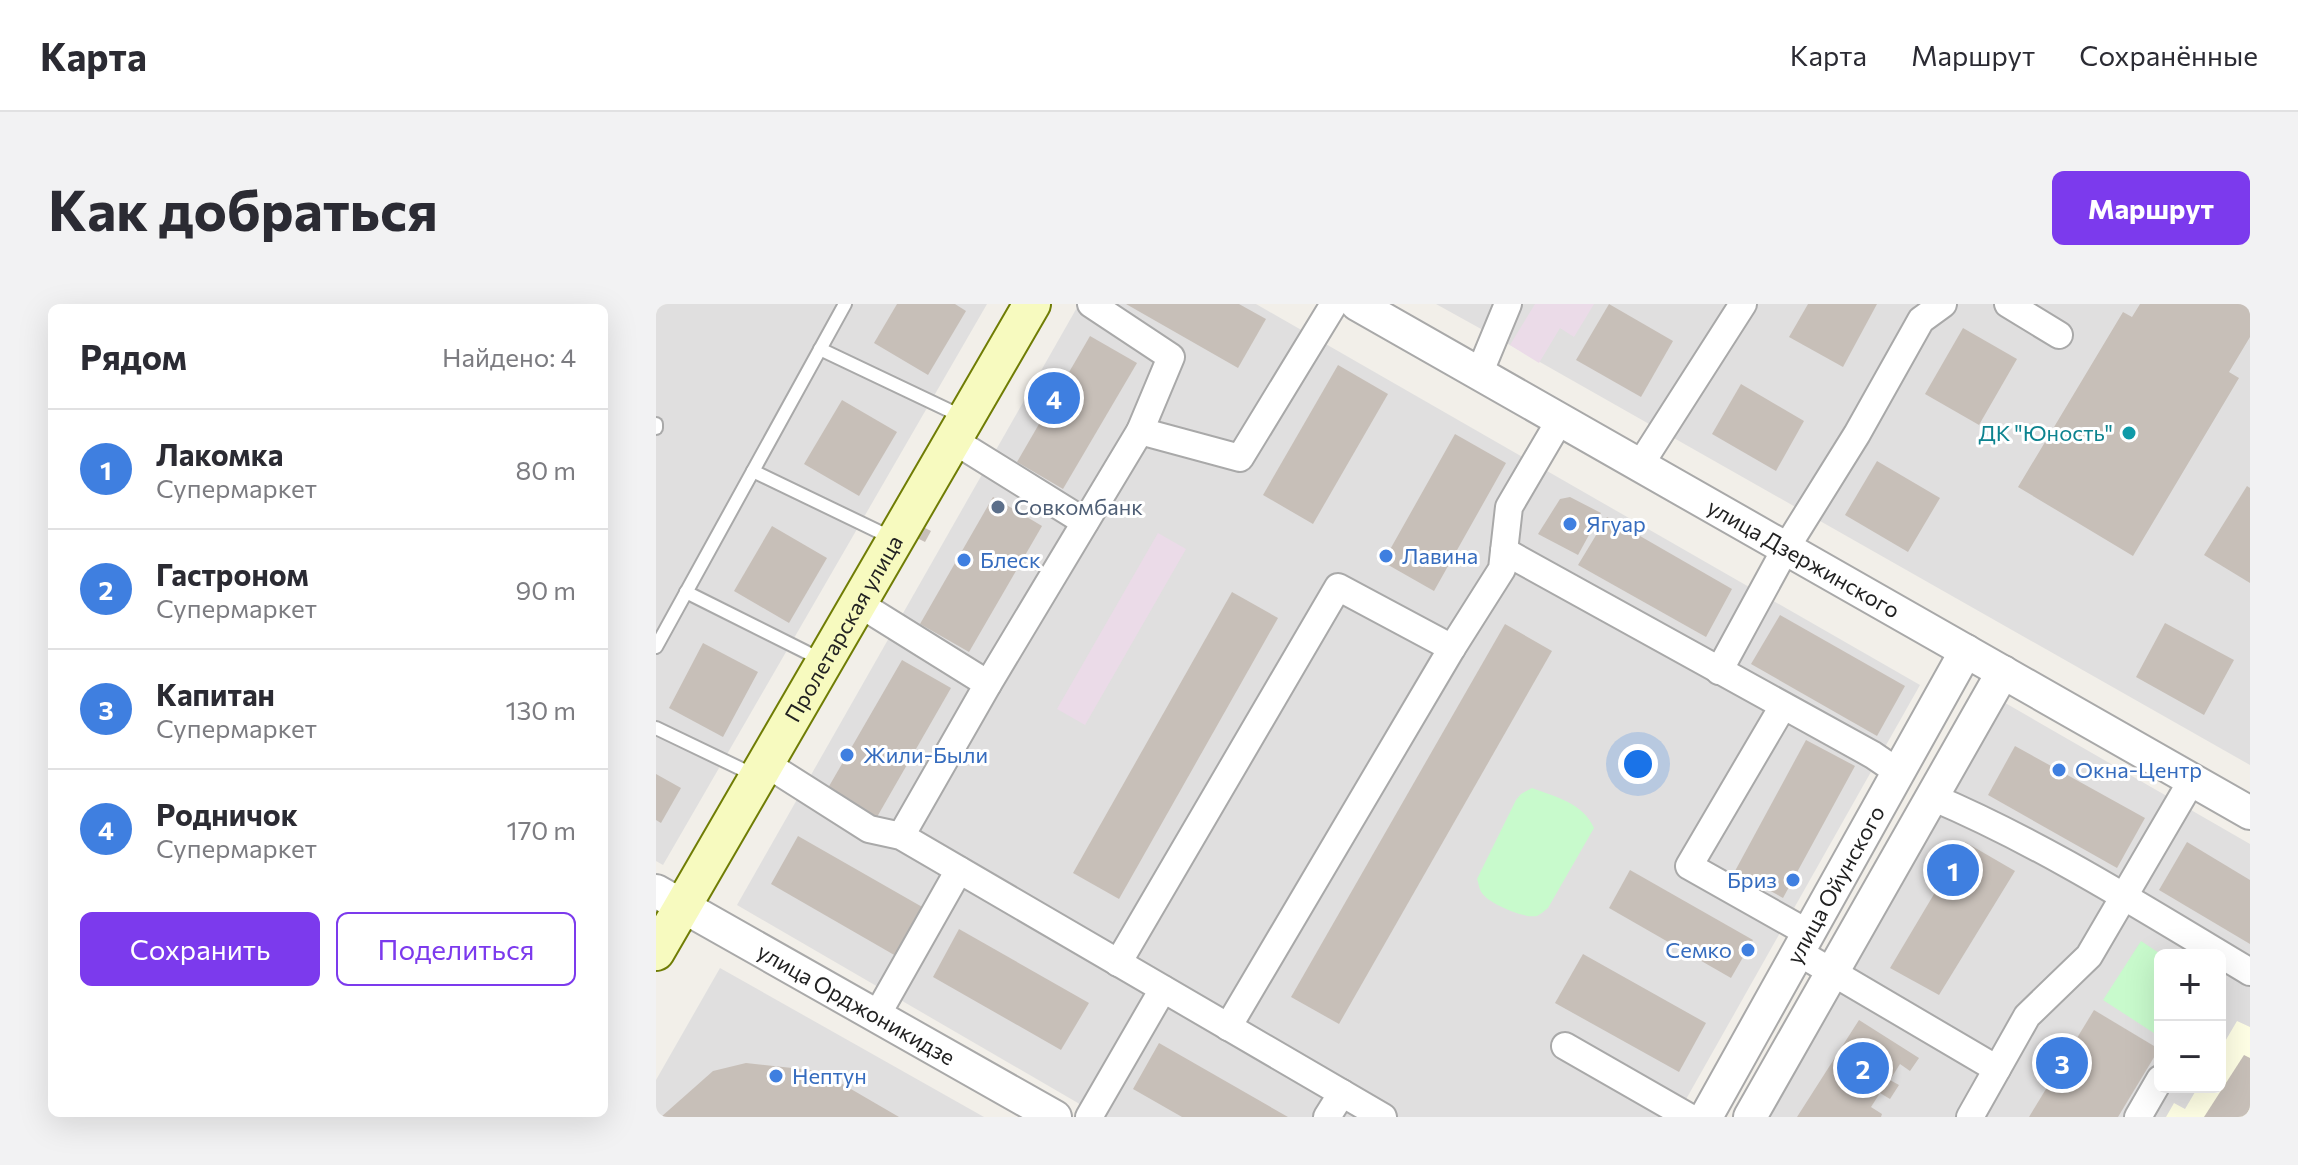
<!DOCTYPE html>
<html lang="ru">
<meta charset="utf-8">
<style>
body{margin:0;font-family:Commissioner,sans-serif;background:#f2f2f3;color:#2b2b33}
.controls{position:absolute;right:24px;bottom:24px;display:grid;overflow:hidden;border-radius:12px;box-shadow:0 8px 32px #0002}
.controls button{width:72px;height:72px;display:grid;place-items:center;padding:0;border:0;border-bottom:2px solid #e1e1e2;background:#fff;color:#2b2b33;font:40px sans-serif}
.you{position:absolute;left:982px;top:460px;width:28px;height:28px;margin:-20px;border:6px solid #fff;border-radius:50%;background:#1a73e8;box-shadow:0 0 0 12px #1a73e833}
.badge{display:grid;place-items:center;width:52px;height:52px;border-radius:50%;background:#7c3aed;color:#fff;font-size:26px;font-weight:700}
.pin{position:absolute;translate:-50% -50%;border:4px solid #fff;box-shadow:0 2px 8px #0006}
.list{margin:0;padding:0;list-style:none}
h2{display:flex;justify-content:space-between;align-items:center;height:104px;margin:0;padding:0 32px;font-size:34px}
h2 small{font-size:26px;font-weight:400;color:#7c7c81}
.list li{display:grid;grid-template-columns:52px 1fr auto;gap:24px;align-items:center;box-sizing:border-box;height:120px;padding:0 32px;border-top:2px solid #e1e1e2}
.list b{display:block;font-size:30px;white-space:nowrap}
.list p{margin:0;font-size:26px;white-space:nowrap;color:#7c7c81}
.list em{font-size:26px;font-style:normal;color:#7c7c81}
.actions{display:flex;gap:16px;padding:24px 32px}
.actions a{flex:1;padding:18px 0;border:2px solid #7c3aed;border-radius:12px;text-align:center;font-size:28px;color:#7c3aed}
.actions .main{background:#7c3aed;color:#fff}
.map{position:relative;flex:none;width:1594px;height:813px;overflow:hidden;border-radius:12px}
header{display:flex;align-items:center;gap:48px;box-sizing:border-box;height:112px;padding:0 40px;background:#fff;border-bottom:2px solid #e1e1e2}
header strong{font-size:38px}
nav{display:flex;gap:44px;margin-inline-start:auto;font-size:28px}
.intro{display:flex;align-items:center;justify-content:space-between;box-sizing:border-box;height:192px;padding:0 48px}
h1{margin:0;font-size:56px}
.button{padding:20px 36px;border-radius:12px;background:#7c3aed;color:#fff;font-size:28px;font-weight:700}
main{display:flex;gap:48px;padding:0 48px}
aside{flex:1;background:#fff;border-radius:12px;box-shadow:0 8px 32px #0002}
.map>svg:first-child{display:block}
.residential{fill:#e0dfdf;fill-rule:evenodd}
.industrial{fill:#ebdbe8}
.education{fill:#ffffe5}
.park{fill:#c8facc}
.building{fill:#c7bfb8}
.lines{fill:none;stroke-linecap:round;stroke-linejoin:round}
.service-casing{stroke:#a9a9a9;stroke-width:16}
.minor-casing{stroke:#a9a9a9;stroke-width:30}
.tertiary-casing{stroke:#a9a9a9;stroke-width:36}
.secondary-casing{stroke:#707d05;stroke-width:40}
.service{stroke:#fff;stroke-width:12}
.minor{stroke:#fff;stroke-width:26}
.tertiary{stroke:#fff;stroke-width:32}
.secondary{stroke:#f7fabf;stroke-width:36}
.culture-dot{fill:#0f9aa8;stroke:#fff;stroke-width:3}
.service-dot{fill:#5c6f8a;stroke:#fff;stroke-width:3}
.shop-dot{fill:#3f7fe0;stroke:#fff;stroke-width:3}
.labels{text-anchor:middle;stroke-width:6;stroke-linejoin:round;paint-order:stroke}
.culture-label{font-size:22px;fill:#0d838f;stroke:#fff;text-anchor:end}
.service-label{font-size:22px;fill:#4e5e75;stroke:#fff;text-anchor:start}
.shop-label{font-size:22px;fill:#366cbe;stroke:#fff;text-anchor:start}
.street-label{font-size:22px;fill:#222;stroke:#fff}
</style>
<header>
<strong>Карта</strong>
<nav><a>Карта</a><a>Маршрут</a><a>Сохранённые</a></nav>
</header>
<div class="intro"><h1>Как добраться</h1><a class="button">Маршрут</a></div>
<main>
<aside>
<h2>Рядом<small>Найдено: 4</small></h2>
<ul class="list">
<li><span class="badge" style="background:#3f7fe0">1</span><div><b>Лакомка</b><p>Супермаркет</p></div><em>80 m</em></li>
<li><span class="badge" style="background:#3f7fe0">2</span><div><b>Гастроном</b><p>Супермаркет</p></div><em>90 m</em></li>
<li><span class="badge" style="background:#3f7fe0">3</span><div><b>Капитан</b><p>Супермаркет</p></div><em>130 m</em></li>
<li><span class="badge" style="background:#3f7fe0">4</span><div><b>Родничок</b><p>Супермаркет</p></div><em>170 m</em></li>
</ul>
<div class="actions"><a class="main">Сохранить</a><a>Поделиться</a></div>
</aside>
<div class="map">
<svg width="1594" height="813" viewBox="0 0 1594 813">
<rect width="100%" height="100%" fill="#f2efe9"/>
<!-- residential -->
<g class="residential">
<path d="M0,0H331L7,561L0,557Z"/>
<path d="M423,0H600L1264,381L1020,813H446L81,601Z"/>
<path d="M780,0H1594V461L854,41Z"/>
<path d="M1344,396L1594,540V813H1106ZM1504,651H1564V783H1504Z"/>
<path d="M64,664L328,813H0V776Z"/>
</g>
<!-- industrial -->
<g class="industrial">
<path d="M879,0H938L918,33L904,24L883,59L854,41Z"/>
<path d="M502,229L530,245L429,421L401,405Z"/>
</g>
<!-- education -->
<path class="education" d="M1581,717L1594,723V813H1510L1518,799L1529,805L1542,783H1564V746Z"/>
<!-- park -->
<g class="park">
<path d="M876,484C900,493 927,499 938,524L892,604C888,607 885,610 881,612C868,615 832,599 826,589C823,585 823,580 821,575L860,496L865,490Z"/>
<path d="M1485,637L1506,651L1504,733L1447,696Z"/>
</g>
<!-- building -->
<g class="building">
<path d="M241,0H299L310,7L272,71L218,39Z"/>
<path d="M470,0H583L610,15L582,64Z"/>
<path d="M953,0L1017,37L985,93L920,56Z"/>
<path d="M1152,0H1221L1187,63L1133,33Z"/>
<path d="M1484,0H1594V33L1573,68L1583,74L1477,252L1362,183L1467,8L1476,13Z"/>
<path d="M1307,24L1361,55L1323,121L1269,90Z"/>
<path d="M434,32L481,59L407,185L361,158Z"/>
<path d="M682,61L732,90L657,220L607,191Z"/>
<path d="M1085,80L1148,117L1120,167L1056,130Z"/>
<path d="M186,96L241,128L203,192L148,160Z"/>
<path d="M799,130L850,159L778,287L727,258Z"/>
<path d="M1221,157L1284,194L1252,248L1189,211Z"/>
<path d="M1591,182L1594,184V279L1548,251Z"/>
<path d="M337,193L386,222L313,348L264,320Z"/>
<path d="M914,193L945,209L922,251L882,230L904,195Z"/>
<path d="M951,213L1076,285L1050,333L922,261Z"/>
<path d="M116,222L171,254L133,319L78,287Z"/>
<path d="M265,222L275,227L269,238L259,233Z"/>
<path d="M576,288L622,314L463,595L417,569Z"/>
<path d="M1124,311L1249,382L1221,432L1095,360Z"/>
<path d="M1509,319L1578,356L1548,411L1480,373Z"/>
<path d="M849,320L896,347L683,720L635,693Z"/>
<path d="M47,339L102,368L67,433L13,404Z"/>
<path d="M246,356L295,384L221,513L172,484Z"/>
<path d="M1150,436L1199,462L1127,594L1079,567Z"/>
<path d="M1359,442L1489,514L1461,564L1332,491Z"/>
<path d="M0,470L25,484L5,519L0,516Z"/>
<path d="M142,532L268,604L240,652L115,580Z"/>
<path d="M1309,538L1359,567L1283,691L1234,664Z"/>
<path d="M1531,538L1594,576V640L1503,586Z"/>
<path d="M974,566L1097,636L1075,674L953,604Z"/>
<path d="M303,625L433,699L405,746L277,673Z"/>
<path d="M927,650L1050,719L1023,768L899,699Z"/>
<path d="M1438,706L1503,745L1462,813H1373Z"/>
<path d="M1203,716L1263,754L1254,767L1244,760L1234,776L1243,781L1234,795L1224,789L1215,803L1226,810L1225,813H1141Z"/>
<path d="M503,739L632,813H526L477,785Z"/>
<path d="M1588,751L1594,754V804L1589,813H1548Z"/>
<path d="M90,759L164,767L243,813H5L57,767Z"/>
</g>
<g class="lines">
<!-- service casing -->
<g class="service-casing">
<g id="service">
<path d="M164,45L307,113"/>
<path d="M0,120V124"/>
<path d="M97,167L236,234"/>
<path d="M30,288L166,356"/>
<path d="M0,343L189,0"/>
<path d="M0,424L98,471"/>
</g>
</g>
<!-- minor casing -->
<g class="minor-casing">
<g id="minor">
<path d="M1352,0L1403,31"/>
<path d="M823,70L852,0"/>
<path d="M484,127L584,154L678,0"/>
<path d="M297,136L429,218"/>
<path d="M984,161L1087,0"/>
<path d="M848,247L1217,451L1242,468"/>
<path d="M202,299L332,380"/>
<path d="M1063,367L1130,244L1201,130L1265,16L1287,0"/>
<path d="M1127,402L1033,562L1152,629"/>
<path d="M109,459L213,525L245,532L727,813"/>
<path d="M1276,493C1387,540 1490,606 1594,668"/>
<path d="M245,532L332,380L484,127L515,53L435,0"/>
<path d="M1142,648L1341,765"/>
<path d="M462,659L682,283L796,344"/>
<path d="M221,711L303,566"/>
<path d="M572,723L796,344L846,265L853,203L904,116"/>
<path d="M909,742L1033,813"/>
<path d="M433,813L507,685"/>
<path d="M671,813L686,789"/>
<path d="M1314,813L1371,712L1433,652L1536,476"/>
<path d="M1482,813L1504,775"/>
</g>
</g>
<!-- tertiary casing -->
<g class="tertiary-casing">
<g id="tertiary">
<path id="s1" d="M701,0L1594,509"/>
<path id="s2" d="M0,587L399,813"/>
<path id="s3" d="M1050,813L1310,347"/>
<path d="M1094,813L1347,368"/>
</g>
</g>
<!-- secondary casing -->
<g class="secondary-casing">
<g id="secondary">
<path id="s4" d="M0,648L376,0"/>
</g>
</g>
<!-- service -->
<use href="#service" class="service"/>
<!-- minor -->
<use href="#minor" class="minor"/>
<!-- tertiary -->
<use href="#tertiary" class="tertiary"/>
<!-- secondary -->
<use href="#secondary" class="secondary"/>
</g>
<!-- markers -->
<circle class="culture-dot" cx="1473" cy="129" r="8"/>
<circle class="service-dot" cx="342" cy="203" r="8"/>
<g class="shop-dot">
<circle cx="914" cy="220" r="8"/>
<circle cx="730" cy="252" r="8"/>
<circle cx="308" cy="256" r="8"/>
<circle cx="191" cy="451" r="8"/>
<circle cx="1403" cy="466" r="8"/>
<circle cx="1137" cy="576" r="8"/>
<circle cx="1092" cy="646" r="8"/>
<circle cx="120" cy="772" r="8"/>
</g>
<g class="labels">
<!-- culture labels -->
<g class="culture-label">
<text x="1457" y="137">ДК "Юность"</text>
</g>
<!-- service labels -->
<g class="service-label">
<text x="358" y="211">Совкомбанк</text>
</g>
<!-- shop labels -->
<g class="shop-label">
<text x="930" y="228">Ягуар</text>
<text x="746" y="260">Лавина</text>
<text x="324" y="264">Блеск</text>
<text x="207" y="459">Жили-Были</text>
<text x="1419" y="474">Окна-Центр</text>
<text x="1121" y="584" text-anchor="end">Бриз</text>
<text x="1076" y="654" text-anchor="end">Семко</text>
<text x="136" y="780">Нептун</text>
</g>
<!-- street labels -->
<g class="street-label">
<text dy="8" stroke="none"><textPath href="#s1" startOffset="514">улица Дзержинского</textPath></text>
<text dy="8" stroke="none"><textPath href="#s4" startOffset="374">Пролетарская улица</textPath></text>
<text dy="8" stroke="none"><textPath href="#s3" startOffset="266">улица Ойунского</textPath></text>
<text dy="8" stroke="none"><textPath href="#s2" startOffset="230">улица Орджоникидзе</textPath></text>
</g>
</g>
</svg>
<div class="controls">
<button>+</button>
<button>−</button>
</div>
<div class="you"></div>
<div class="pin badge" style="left:1297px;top:566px;background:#3f7fe0">1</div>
<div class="pin badge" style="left:1207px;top:764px;background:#3f7fe0">2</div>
<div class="pin badge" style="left:1406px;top:759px;background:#3f7fe0">3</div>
<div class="pin badge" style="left:398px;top:94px;background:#3f7fe0">4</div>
</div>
</main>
